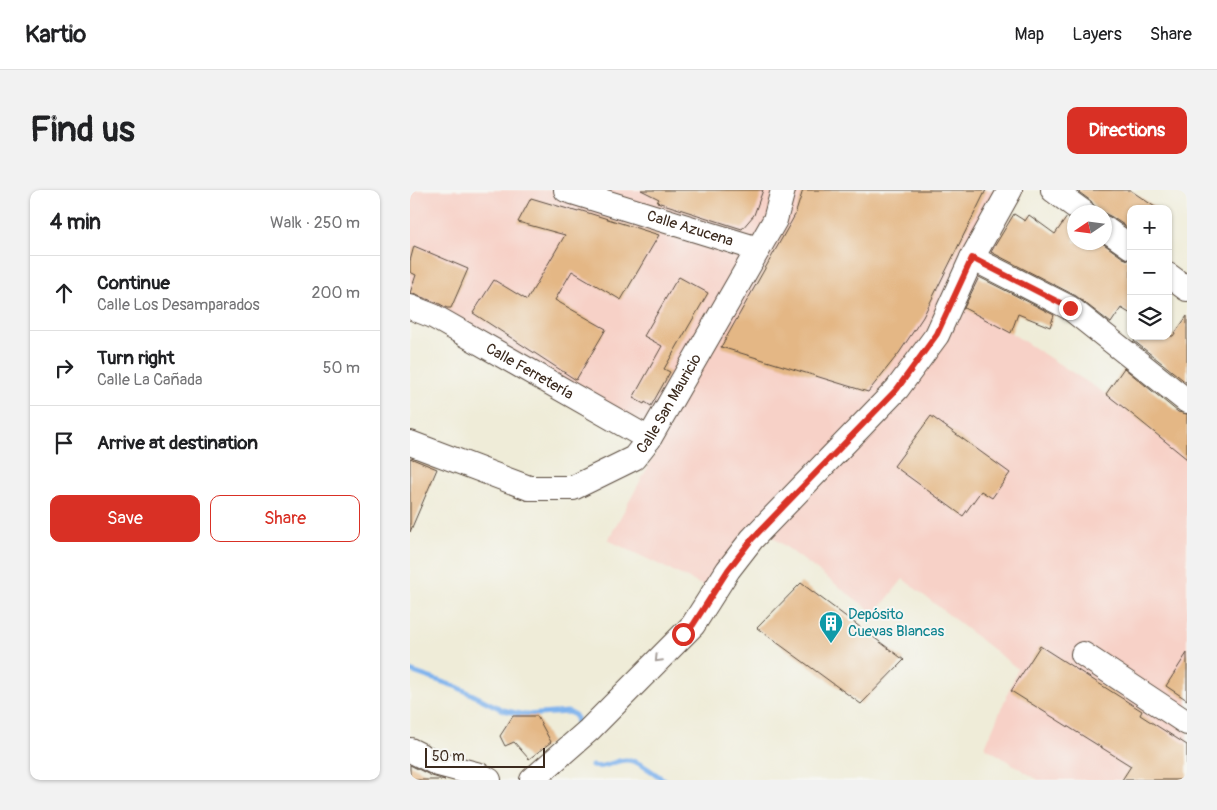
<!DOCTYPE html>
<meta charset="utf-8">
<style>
body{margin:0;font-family:Pangolin,sans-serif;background:#f2f2f2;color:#202124}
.controls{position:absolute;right:15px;top:15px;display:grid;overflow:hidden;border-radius:10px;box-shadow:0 1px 4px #0004}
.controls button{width:45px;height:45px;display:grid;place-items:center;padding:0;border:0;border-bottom:1px solid #e0e0e0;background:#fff;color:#202124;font:25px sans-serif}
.compass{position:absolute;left:657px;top:15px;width:45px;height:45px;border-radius:50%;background:#fff;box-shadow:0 1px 4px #0004;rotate:257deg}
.scale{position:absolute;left:15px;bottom:12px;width:120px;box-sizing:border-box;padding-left:5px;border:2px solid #3b2a1e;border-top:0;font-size:14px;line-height:18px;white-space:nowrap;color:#3b2a1e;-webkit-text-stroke:4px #f6f6f2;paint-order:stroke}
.stop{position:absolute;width:15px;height:15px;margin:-11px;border:4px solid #d93025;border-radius:50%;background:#fff}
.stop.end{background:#d93025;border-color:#fff;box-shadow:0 1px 5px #0008}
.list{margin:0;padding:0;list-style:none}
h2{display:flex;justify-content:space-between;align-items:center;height:65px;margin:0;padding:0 20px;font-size:21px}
h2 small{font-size:16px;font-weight:400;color:#757577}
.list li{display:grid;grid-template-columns:32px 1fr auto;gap:15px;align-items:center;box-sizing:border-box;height:75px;padding:0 20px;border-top:1px solid #e0e0e0}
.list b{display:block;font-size:19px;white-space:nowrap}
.list p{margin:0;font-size:16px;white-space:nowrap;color:#757577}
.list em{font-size:16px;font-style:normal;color:#757577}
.actions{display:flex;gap:10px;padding:15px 20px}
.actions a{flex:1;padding:11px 0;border:1px solid #d93025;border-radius:10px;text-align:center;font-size:18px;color:#d93025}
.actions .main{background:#d93025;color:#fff}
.icon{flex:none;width:28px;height:28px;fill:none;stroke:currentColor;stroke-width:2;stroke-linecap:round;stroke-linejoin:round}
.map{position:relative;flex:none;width:777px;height:590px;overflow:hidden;border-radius:10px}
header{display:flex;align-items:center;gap:30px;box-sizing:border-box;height:70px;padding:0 25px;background:#fff;border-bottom:1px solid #e0e0e0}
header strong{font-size:24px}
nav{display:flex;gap:28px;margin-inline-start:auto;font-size:18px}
.intro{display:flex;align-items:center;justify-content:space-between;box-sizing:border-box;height:120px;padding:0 30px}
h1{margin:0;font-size:35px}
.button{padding:12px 22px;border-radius:10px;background:#d93025;color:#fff;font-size:18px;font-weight:700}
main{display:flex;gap:30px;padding:0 30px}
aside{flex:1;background:#fff;border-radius:10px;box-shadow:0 1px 4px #0004}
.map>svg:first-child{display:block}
.built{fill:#f7d1c7}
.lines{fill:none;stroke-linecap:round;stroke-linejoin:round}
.stream{stroke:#7fb3ed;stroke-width:5}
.building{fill:#e4b785}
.minor-casing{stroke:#56473a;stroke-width:26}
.minor{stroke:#fff;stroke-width:24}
.oneway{stroke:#a79f9a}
.route{stroke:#d93025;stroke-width:6}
.labels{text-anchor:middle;stroke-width:4;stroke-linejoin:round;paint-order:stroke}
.street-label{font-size:15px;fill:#3b2a1e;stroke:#f6f6f2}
.culture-label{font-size:15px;fill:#0d838f;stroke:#f6f6f2;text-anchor:start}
</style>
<header>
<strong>Kartio</strong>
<nav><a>Map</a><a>Layers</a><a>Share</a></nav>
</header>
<div class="intro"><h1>Find us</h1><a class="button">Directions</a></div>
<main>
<aside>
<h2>4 min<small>Walk · 250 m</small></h2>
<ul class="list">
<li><svg class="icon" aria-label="ahead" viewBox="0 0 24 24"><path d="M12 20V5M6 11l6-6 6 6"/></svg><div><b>Continue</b><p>Calle Los Desamparados</p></div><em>200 m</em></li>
<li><svg class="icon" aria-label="right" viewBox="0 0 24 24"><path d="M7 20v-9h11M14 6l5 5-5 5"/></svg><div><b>Turn right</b><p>Calle La Cañada</p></div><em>50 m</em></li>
<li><svg class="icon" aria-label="arrive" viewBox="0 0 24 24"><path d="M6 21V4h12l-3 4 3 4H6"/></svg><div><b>Arrive at destination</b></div></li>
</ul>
<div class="actions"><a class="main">Save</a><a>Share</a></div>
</aside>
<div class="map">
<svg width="777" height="590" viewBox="0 0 777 590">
<rect width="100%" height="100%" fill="#f6f6f2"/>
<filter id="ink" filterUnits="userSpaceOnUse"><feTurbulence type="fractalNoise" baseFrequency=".02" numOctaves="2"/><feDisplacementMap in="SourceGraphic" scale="10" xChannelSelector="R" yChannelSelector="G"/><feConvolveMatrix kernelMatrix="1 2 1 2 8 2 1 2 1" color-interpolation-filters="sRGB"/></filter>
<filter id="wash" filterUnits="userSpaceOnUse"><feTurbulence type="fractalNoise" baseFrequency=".0096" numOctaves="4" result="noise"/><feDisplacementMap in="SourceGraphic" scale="20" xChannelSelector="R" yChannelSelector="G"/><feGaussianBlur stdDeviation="1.12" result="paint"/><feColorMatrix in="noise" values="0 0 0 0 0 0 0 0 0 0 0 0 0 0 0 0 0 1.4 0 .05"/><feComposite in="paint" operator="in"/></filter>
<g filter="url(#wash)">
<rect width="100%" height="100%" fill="#efecd8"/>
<!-- built -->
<path class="built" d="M0,0H613L553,117L601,143L696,204L718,221L774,267L777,264V590H628L575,557L608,479L493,389L465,424L347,335L298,398L198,350L255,246L22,130H0Z"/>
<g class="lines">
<!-- stream -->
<g class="stream">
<path d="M0,481L47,497L93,520L115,525L158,522L165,525L169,540"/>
<path d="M182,576C196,579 204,570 216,570C229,570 244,584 255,590"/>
</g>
</g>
<g id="blocks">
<!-- building -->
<g class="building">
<path d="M231,0H353L344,25L332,39L247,12L249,9Z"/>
<path d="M393,0H576L513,127L489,163L458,202L311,157L385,25Z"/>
<path d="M666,0H720L748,19H721V30L717,37L702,27L686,19L681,11Z"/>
<path d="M121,8L168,22L169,20L249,45L211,110L162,81L145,110L196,139L166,190L63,123L84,90L117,110L155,45L108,32Z"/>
<path d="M604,24L615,31L619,25L645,44L657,27L664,33V52H691L713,68L721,71V124L711,118L701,133L666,106L581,62Z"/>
<path d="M4,56L58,79L41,118H37L28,113L0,103L6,85L0,82V71Z"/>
<path d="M269,87L298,103L254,179L260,182L241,216L235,212L234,214L223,208L252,156L234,146L264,94Z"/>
<path d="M569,87L644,125L640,137L608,124L601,143L554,118Z"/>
<path d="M777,126V193L724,151L727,146H763Z"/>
<path d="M714,178L768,222L777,224V269L718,221L696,204Z"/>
<path d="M521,226L600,283L582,308L571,301L553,326L484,276Z"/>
<path d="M0,268L27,279L0,342Z"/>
<path d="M391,393L494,470L451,514L347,438Z"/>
<path d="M630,456L732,521L730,525L777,555V590H712L721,576L601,501Z"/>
<path d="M777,463V510L756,496Z"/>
<path d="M103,526H127L141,552L119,569L104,552L95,556L90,546Z"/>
<path d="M0,575L22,586L35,590H0Z"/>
</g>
</g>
</g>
<g filter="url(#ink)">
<use href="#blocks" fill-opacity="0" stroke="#56473a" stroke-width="1"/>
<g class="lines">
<!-- minor casing -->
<g class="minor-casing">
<g id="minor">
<path id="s1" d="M156,0L348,59"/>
<path d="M643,0L673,22"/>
<path d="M694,38L721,57"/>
<path d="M562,68L660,118L777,211"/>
<path d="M758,85L777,99"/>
<path id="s2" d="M0,117L23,126L239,249"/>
<path id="s3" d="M0,253L119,298H163L224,268L239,249L365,30L373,0"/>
<path d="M673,464L777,533"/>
<path d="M0,560L28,574L70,585L79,590"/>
<path d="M122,590L179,540L283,435L318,380L342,349L487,199L527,145L562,68L600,0"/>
</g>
</g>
<!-- minor -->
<use href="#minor" class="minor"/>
</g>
<!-- one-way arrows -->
<defs><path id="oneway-chevron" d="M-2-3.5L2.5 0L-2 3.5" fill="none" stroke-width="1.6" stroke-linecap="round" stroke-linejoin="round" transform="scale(1.25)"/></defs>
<use class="oneway" href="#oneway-chevron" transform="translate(248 469) rotate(134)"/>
</g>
<g class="lines" filter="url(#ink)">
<!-- route -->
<path class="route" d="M273,444L283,435L318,380L342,349L487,199L527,144L562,68L660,118"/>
</g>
<!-- icons -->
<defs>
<g id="building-pin" transform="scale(1.25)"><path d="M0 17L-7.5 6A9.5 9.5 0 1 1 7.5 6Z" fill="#0f9aa8" stroke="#f6f6f2"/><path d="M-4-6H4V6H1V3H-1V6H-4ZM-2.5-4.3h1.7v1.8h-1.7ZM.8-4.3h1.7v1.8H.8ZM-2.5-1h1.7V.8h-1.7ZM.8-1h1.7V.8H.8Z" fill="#fff"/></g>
</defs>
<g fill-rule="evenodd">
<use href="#building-pin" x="421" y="433"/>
</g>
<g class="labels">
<!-- street labels -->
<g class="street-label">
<text dy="5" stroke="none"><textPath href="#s1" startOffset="130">Calle Azucena</textPath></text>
<text dy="5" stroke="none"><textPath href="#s2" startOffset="136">Calle Ferretería</textPath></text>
<text dy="5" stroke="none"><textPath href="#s3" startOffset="304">Calle San Mauricio</textPath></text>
</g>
<!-- culture labels -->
<g class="culture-label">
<text x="438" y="429">Depósito<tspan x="438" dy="17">Cuevas Blancas</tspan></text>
</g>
</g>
</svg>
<div class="controls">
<button>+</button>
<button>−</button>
<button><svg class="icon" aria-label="layers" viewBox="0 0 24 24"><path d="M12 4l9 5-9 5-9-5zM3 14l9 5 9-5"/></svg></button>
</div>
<svg class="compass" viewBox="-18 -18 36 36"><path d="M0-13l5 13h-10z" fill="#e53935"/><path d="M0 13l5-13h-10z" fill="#757577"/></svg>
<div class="scale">50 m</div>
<div class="stop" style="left:273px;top:444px"></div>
<div class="stop end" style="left:660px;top:118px"></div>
</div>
</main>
